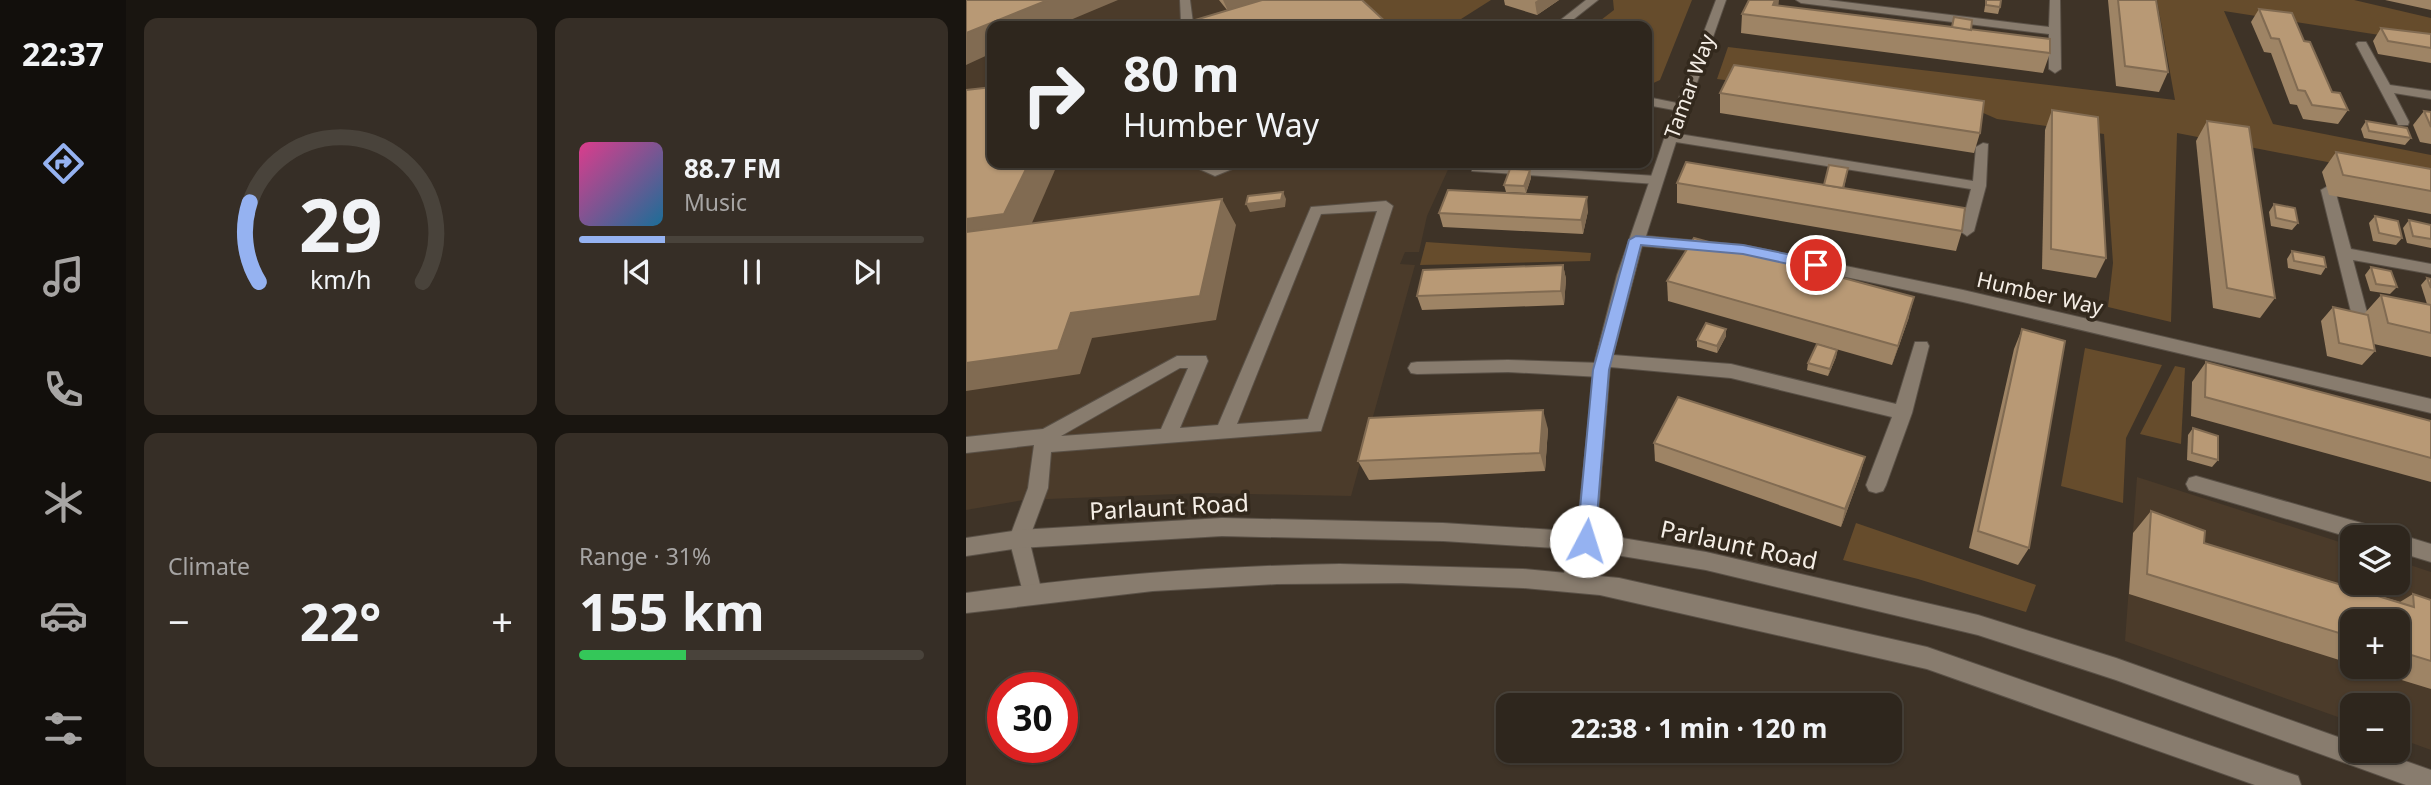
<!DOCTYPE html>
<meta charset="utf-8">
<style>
:root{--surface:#2e261d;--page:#362e26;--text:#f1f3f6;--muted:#a7a5a4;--line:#49433b;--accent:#95b2f1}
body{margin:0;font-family:"Noto Sans",sans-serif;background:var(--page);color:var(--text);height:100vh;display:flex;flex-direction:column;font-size:26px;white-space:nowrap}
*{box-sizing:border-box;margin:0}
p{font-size:23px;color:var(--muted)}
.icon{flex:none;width:38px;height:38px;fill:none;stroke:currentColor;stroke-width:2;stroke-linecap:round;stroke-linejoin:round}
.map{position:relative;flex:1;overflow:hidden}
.drawer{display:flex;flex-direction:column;gap:18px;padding:18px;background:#191510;width:840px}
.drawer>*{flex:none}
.banner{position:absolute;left:21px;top:21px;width:665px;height:147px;border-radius:14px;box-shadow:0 2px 5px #0004,0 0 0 2px var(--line);background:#2e261d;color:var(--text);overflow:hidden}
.fabs{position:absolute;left:1374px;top:525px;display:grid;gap:14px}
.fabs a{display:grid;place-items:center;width:70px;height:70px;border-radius:14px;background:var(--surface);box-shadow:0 2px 5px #0004,0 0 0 2px var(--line);font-size:35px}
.speed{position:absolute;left:21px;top:672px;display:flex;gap:14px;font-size:35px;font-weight:700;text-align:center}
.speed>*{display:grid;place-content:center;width:91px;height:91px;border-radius:50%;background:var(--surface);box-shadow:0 2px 5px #0004,0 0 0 2px var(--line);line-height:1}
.speed .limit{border:10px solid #d22;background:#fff;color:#111}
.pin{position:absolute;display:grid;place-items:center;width:60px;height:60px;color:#fff;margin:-30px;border:4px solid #fff;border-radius:50%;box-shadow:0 2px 7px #0007}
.me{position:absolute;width:77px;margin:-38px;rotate:5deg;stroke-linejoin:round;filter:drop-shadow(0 0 5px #0008)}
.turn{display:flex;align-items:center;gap:24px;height:147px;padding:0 21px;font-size:32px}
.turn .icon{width:91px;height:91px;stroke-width:2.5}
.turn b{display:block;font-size:49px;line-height:60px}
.big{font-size:52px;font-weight:700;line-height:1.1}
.drawer .tile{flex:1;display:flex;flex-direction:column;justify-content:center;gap:10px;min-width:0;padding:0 24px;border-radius:14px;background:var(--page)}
.drawer .dial{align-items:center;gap:0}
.dial svg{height:182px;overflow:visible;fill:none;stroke:var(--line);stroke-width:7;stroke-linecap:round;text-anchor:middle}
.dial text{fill:var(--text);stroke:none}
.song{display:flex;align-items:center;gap:21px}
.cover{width:84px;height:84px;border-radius:10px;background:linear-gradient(135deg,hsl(330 70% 55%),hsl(200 70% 35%))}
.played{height:7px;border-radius:4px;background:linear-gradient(90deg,var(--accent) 25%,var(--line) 25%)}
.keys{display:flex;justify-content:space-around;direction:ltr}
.heat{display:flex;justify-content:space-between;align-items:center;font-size:38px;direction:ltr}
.charge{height:10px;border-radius:5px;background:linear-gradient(90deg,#34c759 31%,var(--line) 0)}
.drawer .tiles{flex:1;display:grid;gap:18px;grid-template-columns:repeat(2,1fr)}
.trip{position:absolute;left:530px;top:693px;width:406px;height:70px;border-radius:14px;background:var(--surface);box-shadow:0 2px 5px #0004,0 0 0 2px var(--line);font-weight:700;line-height:70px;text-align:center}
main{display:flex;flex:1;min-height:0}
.menu{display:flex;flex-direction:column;width:126px;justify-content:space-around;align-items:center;background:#120f0c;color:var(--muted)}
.menu .icon{width:49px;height:49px}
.menu .on{color:var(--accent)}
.menu b{font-size:32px;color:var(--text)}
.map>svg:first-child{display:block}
.built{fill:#4b3b2a;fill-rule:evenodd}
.green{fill:#664c2c}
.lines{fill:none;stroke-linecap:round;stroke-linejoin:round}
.service-casing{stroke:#5a5147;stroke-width:2}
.minor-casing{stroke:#5a5147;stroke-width:2}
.tertiary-casing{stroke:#5a5147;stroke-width:2}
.service{fill:#887c6e;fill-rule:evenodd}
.minor{fill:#887c6e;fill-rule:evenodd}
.tertiary{fill:#887c6e;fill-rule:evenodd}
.wall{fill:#9e8465}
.shaded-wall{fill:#816b52}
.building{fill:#b89975;stroke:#816b52;stroke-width:2}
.route{fill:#95b2f1;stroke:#61749d;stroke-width:2}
.labels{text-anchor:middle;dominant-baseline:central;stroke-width:7;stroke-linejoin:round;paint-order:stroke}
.street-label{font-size:21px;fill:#f5eee6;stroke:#33291d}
.near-street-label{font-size:24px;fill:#f5eee6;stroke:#33291d}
</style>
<main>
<nav class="menu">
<b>22:37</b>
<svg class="icon on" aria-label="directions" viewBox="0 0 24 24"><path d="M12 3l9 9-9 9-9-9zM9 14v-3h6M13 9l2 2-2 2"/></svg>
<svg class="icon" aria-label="music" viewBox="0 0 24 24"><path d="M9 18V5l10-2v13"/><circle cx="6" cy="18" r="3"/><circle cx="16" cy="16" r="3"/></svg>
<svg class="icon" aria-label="phone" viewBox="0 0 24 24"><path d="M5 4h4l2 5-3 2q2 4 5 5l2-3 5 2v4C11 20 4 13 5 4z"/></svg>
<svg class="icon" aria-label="climate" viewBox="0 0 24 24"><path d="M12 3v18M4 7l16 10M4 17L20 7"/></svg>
<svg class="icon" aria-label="car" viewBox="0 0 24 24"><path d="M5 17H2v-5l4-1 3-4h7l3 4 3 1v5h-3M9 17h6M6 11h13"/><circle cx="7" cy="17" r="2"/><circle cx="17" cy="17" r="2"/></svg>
<svg class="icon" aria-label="filters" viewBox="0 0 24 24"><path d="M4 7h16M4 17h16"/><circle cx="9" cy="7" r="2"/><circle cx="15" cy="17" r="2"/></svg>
</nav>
<section class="drawer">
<div class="tiles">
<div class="tile dial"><svg viewBox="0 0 100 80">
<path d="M14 69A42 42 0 1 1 86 69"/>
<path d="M14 69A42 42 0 0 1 10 34" stroke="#95b2f1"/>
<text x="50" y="56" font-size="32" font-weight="700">29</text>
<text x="50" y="72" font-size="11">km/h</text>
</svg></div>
<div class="tile">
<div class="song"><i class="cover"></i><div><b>88.7 FM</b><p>Music</p></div></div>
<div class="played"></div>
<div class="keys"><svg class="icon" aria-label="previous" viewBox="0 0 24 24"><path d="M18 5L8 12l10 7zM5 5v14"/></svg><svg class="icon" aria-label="pause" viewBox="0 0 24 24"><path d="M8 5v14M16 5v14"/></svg><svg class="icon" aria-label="next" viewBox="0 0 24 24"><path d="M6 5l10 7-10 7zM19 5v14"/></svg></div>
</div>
<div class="tile"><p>Climate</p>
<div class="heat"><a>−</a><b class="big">22°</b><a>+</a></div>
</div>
<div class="tile"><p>Range · 31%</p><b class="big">155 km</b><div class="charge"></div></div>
</div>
</section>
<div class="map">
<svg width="1465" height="785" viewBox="0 0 1465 785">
<rect width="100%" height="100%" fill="#3e3327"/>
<g class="built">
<path d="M 0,0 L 373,0 L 400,26 L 26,26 L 26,163 L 485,163 L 461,216 L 453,252 L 439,252 L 434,264 L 449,265 L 385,496 L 236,493 L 57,500 L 0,510 Z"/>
<path d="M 1171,477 L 1386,546 L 1386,583 L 1432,583 L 1432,561 L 1465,572 L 1465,750 L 1432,738 L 1432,705 L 1386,705 L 1386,722 L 1159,641 ZM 1386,621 L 1432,621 L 1432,667 L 1386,667 Z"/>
</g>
<g class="green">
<path d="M 380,0 L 525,0 L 484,26 L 407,26 Z"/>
<path d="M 647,0 L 726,0 L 694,80 L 681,86 L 681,26 L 632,26 L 638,23 L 635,20 L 648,10 Z"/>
<path d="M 1191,0 L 1388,0 L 1465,18 L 1465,43 L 1258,11 L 1307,124 L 1465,155 L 1465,182 L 1211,133 L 1205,322 L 1142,307 L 1147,263 L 1138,134 L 1031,119 L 1015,112 L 751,79 L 762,47 L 1209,100 Z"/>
<path d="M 460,242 L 625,253 L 624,261 L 454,265 Z"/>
<path d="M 1119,348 L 1196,365 L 1160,438 L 1157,503 L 1095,486 Z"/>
<path d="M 1209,366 L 1219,368 L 1215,444 L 1174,434 Z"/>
<path d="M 890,523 L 1070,585 L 1060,612 L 952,579 L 877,560 Z"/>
</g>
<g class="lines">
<defs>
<g id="service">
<path d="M 214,0 L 224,0 L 227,23 L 224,26 L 211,26 L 215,22 Z"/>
<path d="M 220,163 L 238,163 L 249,167 L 262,163 L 281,163 L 249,176 Z"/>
<path d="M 511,164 L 690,176 L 697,180 L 690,184 L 506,171 L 506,165 Z"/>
<path d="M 420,201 L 427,206 L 355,431 L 85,452 L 82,488 L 63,539 L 76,593 L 73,600 L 66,603 L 59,600 L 43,539 L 62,488 L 68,445 L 0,453 L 0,437 L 77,429 L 211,356 L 240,356 L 242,361 L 214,428 L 252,425 L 345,207 ZM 411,211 L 342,419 L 271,424 L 355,214 ZM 214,368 L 222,368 L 195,429 L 95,436 Z"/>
<path d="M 542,360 L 635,363 L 641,365 L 644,370 L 641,375 L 635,377 L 542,372 L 451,374 L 445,373 L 442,368 L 445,363 L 451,362 Z"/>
<path d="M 1230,476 L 1413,528 L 1420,531 L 1423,537 L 1386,538 L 1230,492 L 1223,490 L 1220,484 L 1223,478 Z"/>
<path d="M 1432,534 L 1465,544 L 1465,562 L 1432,552 L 1432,537 L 1425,537 Z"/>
</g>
<g id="minor">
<path d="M 620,0 L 632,0 L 599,26 L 587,26 Z"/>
<path d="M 750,0 L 760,0 L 713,134 L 1007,181 L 1010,147 L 1017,143 L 1022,144 L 1020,186 L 1008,231 L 1001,236 L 994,231 L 1005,189 L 710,142 L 680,236 L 777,245 L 997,290 L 1465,399 L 1465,413 L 997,302 L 777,255 L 676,246 L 647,355 L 765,364 L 930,404 L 949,342 L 961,342 L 963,346 L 946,413 L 920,485 L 917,491 L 910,493 L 903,491 L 900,485 L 926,417 L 765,378 L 644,367 L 630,541 L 612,588 L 605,591 L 598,588 L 595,581 L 610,541 L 629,360 L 651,275 L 708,110 L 681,105 L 681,97 L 711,103 Z"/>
<path d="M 830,0 L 862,0 L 1083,27 L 1084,0 L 1094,0 L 1095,69 L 1089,73 L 1083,69 L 1083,34 L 835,3 Z"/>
<path d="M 1392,42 L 1400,42 L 1424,85 L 1465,91 L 1465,99 L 1428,93 L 1443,122 L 1442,125 L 1432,125 L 1431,122 L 1390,44 Z"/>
<path d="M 1362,186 L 1369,190 L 1385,249 L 1465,264 L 1465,274 L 1387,260 L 1403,320 L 1395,326 L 1387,320 L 1355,190 Z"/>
</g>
<g id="tertiary">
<path d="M 256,518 L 477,523 L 620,532 L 740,552 L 1012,615 L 1150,658 L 1386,742 L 1386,751 L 1411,751 L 1465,770 L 1465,785 L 1440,785 L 1150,680 L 1012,635 L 740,570 L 620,550 L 477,541 L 256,536 L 53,548 L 0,556 L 0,538 L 53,530 Z"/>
<path d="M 374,564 L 557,569 L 653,578 L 961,647 L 1323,773 L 1332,776 L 1335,785 L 1289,785 L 961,669 L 634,595 L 557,588 L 436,583 L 311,584 L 187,591 L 0,613 L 0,593 C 124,576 248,566 374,564 Z"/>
</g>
</defs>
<use href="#service" class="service-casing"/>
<use href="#minor" class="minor-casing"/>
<use href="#tertiary" class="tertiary-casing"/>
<use href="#service" class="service"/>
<use href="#minor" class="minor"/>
<use href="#tertiary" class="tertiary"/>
</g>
<g class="wall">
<path d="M 253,0 L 396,0 L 424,26 L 232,26 L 229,20 L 261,10 Z"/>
<path d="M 538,0 L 593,0 L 571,15 L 539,5 Z"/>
<path d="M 1020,0 L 1034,7 L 1032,14 L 1018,12 Z"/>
<path d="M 1142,0 L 1190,0 L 1202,72 L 1193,92 L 1150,86 Z"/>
<path d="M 1419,0 L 1465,0 L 1465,10 Z"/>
<path d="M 812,6 L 986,27 L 988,17 L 1005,30 L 1084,53 L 1077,73 L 775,33 L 776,14 Z"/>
<path d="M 1293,9 L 1338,41 L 1366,92 L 1382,110 L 1372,124 L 1337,119 L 1331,105 L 1324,104 L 1305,53 L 1298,52 L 1285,22 Z"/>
<path d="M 1415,28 L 1465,34 L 1465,63 L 1412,54 L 1407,41 Z"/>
<path d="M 754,93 L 1014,133 L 1008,153 L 754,113 Z"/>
<path d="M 1086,110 L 1140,258 L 1130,278 L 1076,269 L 1079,130 Z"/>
<path d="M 1458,111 L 1465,112 L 1465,144 L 1454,142 L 1447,125 Z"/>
<path d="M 1241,121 L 1309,298 L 1294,318 L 1247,308 L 1230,141 Z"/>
<path d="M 1400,121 L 1445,138 L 1439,145 L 1398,138 L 1395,129 Z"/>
<path d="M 1370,152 L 1465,169 L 1465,214 L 1363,195 L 1356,172 Z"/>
<path d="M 882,168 L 878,188 L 996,231 L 990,251 L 711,203 L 711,183 L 858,185 Z"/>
<path d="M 564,170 L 565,178 L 560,193 L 540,192 L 538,185 Z"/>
<path d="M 1308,204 L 1332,223 L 1326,230 L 1305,226 L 1303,212 Z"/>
<path d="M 622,211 L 617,234 L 477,227 L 473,213 Z"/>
<path d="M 1409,216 L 1436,238 L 1430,245 L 1407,241 L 1403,223 Z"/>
<path d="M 1443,220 L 1465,225 L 1465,248 L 1441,243 L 1437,228 Z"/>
<path d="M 1326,251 L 1360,267 L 1355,275 L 1322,268 L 1321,259 Z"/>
<path d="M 597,265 L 600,279 L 598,305 L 456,310 L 451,296 Z"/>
<path d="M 1405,267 L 1431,287 L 1424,294 L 1404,291 L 1399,275 Z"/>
<path d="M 1461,278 L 1465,279 L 1465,305 L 1461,304 L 1455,285 Z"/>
<path d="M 701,281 L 943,317 L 926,365 L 702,301 Z"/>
<path d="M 1415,295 L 1465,305 L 1465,357 L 1408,344 L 1409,351 L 1396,365 L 1361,356 L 1355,321 L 1367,307 L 1398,314 Z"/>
<path d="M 1056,329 L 1063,548 L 1052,565 L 1003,548 L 1048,349 Z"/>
<path d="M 760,336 L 751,353 L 731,347 L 731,340 Z"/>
<path d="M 871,350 L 870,357 L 862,376 L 841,370 L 842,363 Z"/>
<path d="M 1240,362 L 1465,421 L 1465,482 L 1225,416 L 1226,382 Z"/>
<path d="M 1227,428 L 1252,460 L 1246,467 L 1221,460 L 1222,435 Z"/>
<path d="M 582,429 L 579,471 L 403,480 L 392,461 Z"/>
<path d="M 688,443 L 894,475 L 875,527 L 689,461 Z"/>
<path d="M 1185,511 L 1238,543 L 1434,602 L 1447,594 L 1465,600 L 1465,689 L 1393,667 L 1432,667 L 1432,621 L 1386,621 L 1386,664 L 1163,594 L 1167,533 Z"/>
</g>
<g class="shaded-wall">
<path d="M 82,0 L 152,0 L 90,26 L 26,26 L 26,53 L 0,65 L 0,33 Z"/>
<path d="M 257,0 L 298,0 L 262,11 Z"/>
<path d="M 572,0 L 593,0 L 571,15 L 569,2 Z"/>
<path d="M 809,0 L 813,0 L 812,9 L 807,5 Z"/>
<path d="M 63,163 L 92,163 L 59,239 L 0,246 L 0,219 Z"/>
<path d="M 564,170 L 565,178 L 560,193 L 558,186 Z"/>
<path d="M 317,192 L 320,199 L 319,207 L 284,212 L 280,204 Z"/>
<path d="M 621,197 L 622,211 L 617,234 L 615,220 Z"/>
<path d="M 256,199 L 270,225 L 250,320 L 126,338 L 114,374 L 0,391 L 0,363 L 105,313 Z"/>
<path d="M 597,265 L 600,279 L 598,305 L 595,291 Z"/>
<path d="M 948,297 L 943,317 L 926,365 L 932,346 Z"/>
<path d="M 760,329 L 760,336 L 751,353 L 751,346 Z"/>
<path d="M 871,350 L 870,357 L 862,376 L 864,369 Z"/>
<path d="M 577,410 L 582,429 L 579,471 L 574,453 Z"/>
<path d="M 899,457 L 894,475 L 875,527 L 879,509 Z"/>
</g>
<g class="building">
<path d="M 0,0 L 82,0 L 0,33 Z"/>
<path d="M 296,0 L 396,0 L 424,26 L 234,26 L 229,20 Z"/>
<path d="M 783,0 L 809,0 L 807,5 L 1084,39 L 1084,53 L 776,14 Z"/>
<path d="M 1020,0 L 1035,0 L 1034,7 L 1020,5 Z"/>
<path d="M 1152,0 L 1190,0 L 1202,72 L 1159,66 Z"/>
<path d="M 1293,9 L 1326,13 L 1338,41 L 1344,42 L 1366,92 L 1374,93 L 1382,110 L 1346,105 L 1339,91 L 1332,90 L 1313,39 L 1305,38 Z"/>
<path d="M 988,17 L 1006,20 L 1005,30 L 986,27 Z"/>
<path d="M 1415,28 L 1465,34 L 1465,48 L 1422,41 Z"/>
<path d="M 768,65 L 1018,101 L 1014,133 L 754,93 Z"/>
<path d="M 26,87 L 26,163 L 63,163 L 38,214 L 0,219 L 0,90 Z"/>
<path d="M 1086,110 L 1132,117 L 1140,258 L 1085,249 Z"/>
<path d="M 1458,111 L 1465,112 L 1465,127 Z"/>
<path d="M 1241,121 L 1283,127 L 1309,298 L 1261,288 Z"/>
<path d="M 1400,121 L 1441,128 L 1445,138 L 1403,131 Z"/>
<path d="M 1370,152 L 1465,169 L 1465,191 L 1377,175 Z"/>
<path d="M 720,162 L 999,208 L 996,231 L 711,183 Z"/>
<path d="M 863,165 L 882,168 L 877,188 L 858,185 Z"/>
<path d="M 544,169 L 564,170 L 558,186 L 538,185 Z"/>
<path d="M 482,190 L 621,197 L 615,220 L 473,213 Z"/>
<path d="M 317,192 L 315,200 L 280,204 L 282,196 Z"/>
<path d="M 256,199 L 234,296 L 105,313 L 92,350 L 0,363 L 0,232 Z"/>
<path d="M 1308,204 L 1329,208 L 1332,223 L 1310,218 Z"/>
<path d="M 1409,216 L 1432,221 L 1436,238 L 1413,233 Z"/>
<path d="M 1443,220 L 1465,225 L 1465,239 L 1447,236 Z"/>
<path d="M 728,238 L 948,297 L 932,346 L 701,281 Z"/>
<path d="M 1326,251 L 1358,257 L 1360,267 L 1328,261 Z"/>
<path d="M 597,265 L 595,291 L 451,296 L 457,270 Z"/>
<path d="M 1405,267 L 1425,271 L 1431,287 L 1410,284 Z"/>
<path d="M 1461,278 L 1465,279 L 1465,288 Z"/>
<path d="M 1415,295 L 1465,305 L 1465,333 L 1422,323 Z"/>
<path d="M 1367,307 L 1402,315 L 1409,351 L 1373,343 Z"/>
<path d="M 740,323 L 760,329 L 751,346 L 731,340 Z"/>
<path d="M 1056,329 L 1099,341 L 1063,548 L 1012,531 Z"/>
<path d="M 851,344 L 871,350 L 864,369 L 842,363 Z"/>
<path d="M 1240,362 L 1465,421 L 1465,458 L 1239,397 Z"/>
<path d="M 712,397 L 899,457 L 879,509 L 688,443 Z"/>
<path d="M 577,410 L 574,453 L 392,461 L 403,418 Z"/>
<path d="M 1227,428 L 1252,436 L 1252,460 L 1226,453 Z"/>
<path d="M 1185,511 L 1239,531 L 1238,543 L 1448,607 L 1447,594 L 1465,600 L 1465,661 L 1432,651 L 1432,621 L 1386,621 L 1386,637 L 1181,574 Z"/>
</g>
<path class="route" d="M 670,236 L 777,245 L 850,260 L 857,265 L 850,270 L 777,254 L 675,245 L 643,370 L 629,541 L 626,546 L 620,549 L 613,546 L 611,541 L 627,370 L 663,240 Z"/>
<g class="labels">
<g class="street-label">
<text transform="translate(723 86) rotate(-70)">Tamar Way</text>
<text transform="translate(1074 293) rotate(13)">Humber Way</text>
</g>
<g class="near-street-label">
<text transform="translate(203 506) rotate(-3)">Parlaunt Road</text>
<text transform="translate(773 544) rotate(12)">Parlaunt Road</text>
</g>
</g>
</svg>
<div class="fabs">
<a><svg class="icon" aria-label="layers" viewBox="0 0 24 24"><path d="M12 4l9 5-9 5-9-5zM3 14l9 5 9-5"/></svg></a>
<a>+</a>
<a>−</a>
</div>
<div class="speed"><div class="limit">30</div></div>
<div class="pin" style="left:850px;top:265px;background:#d93025"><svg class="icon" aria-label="arrive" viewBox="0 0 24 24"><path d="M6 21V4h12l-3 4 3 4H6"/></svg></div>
<svg class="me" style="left:620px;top:541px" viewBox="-20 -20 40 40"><circle r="19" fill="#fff"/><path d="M0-13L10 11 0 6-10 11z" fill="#95b2f1"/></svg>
<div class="trip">22:38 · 1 min · 120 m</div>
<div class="banner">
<div class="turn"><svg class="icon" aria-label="right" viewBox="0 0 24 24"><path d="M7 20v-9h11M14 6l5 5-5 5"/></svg><div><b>80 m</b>Humber Way</div></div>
</div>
</div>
</main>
